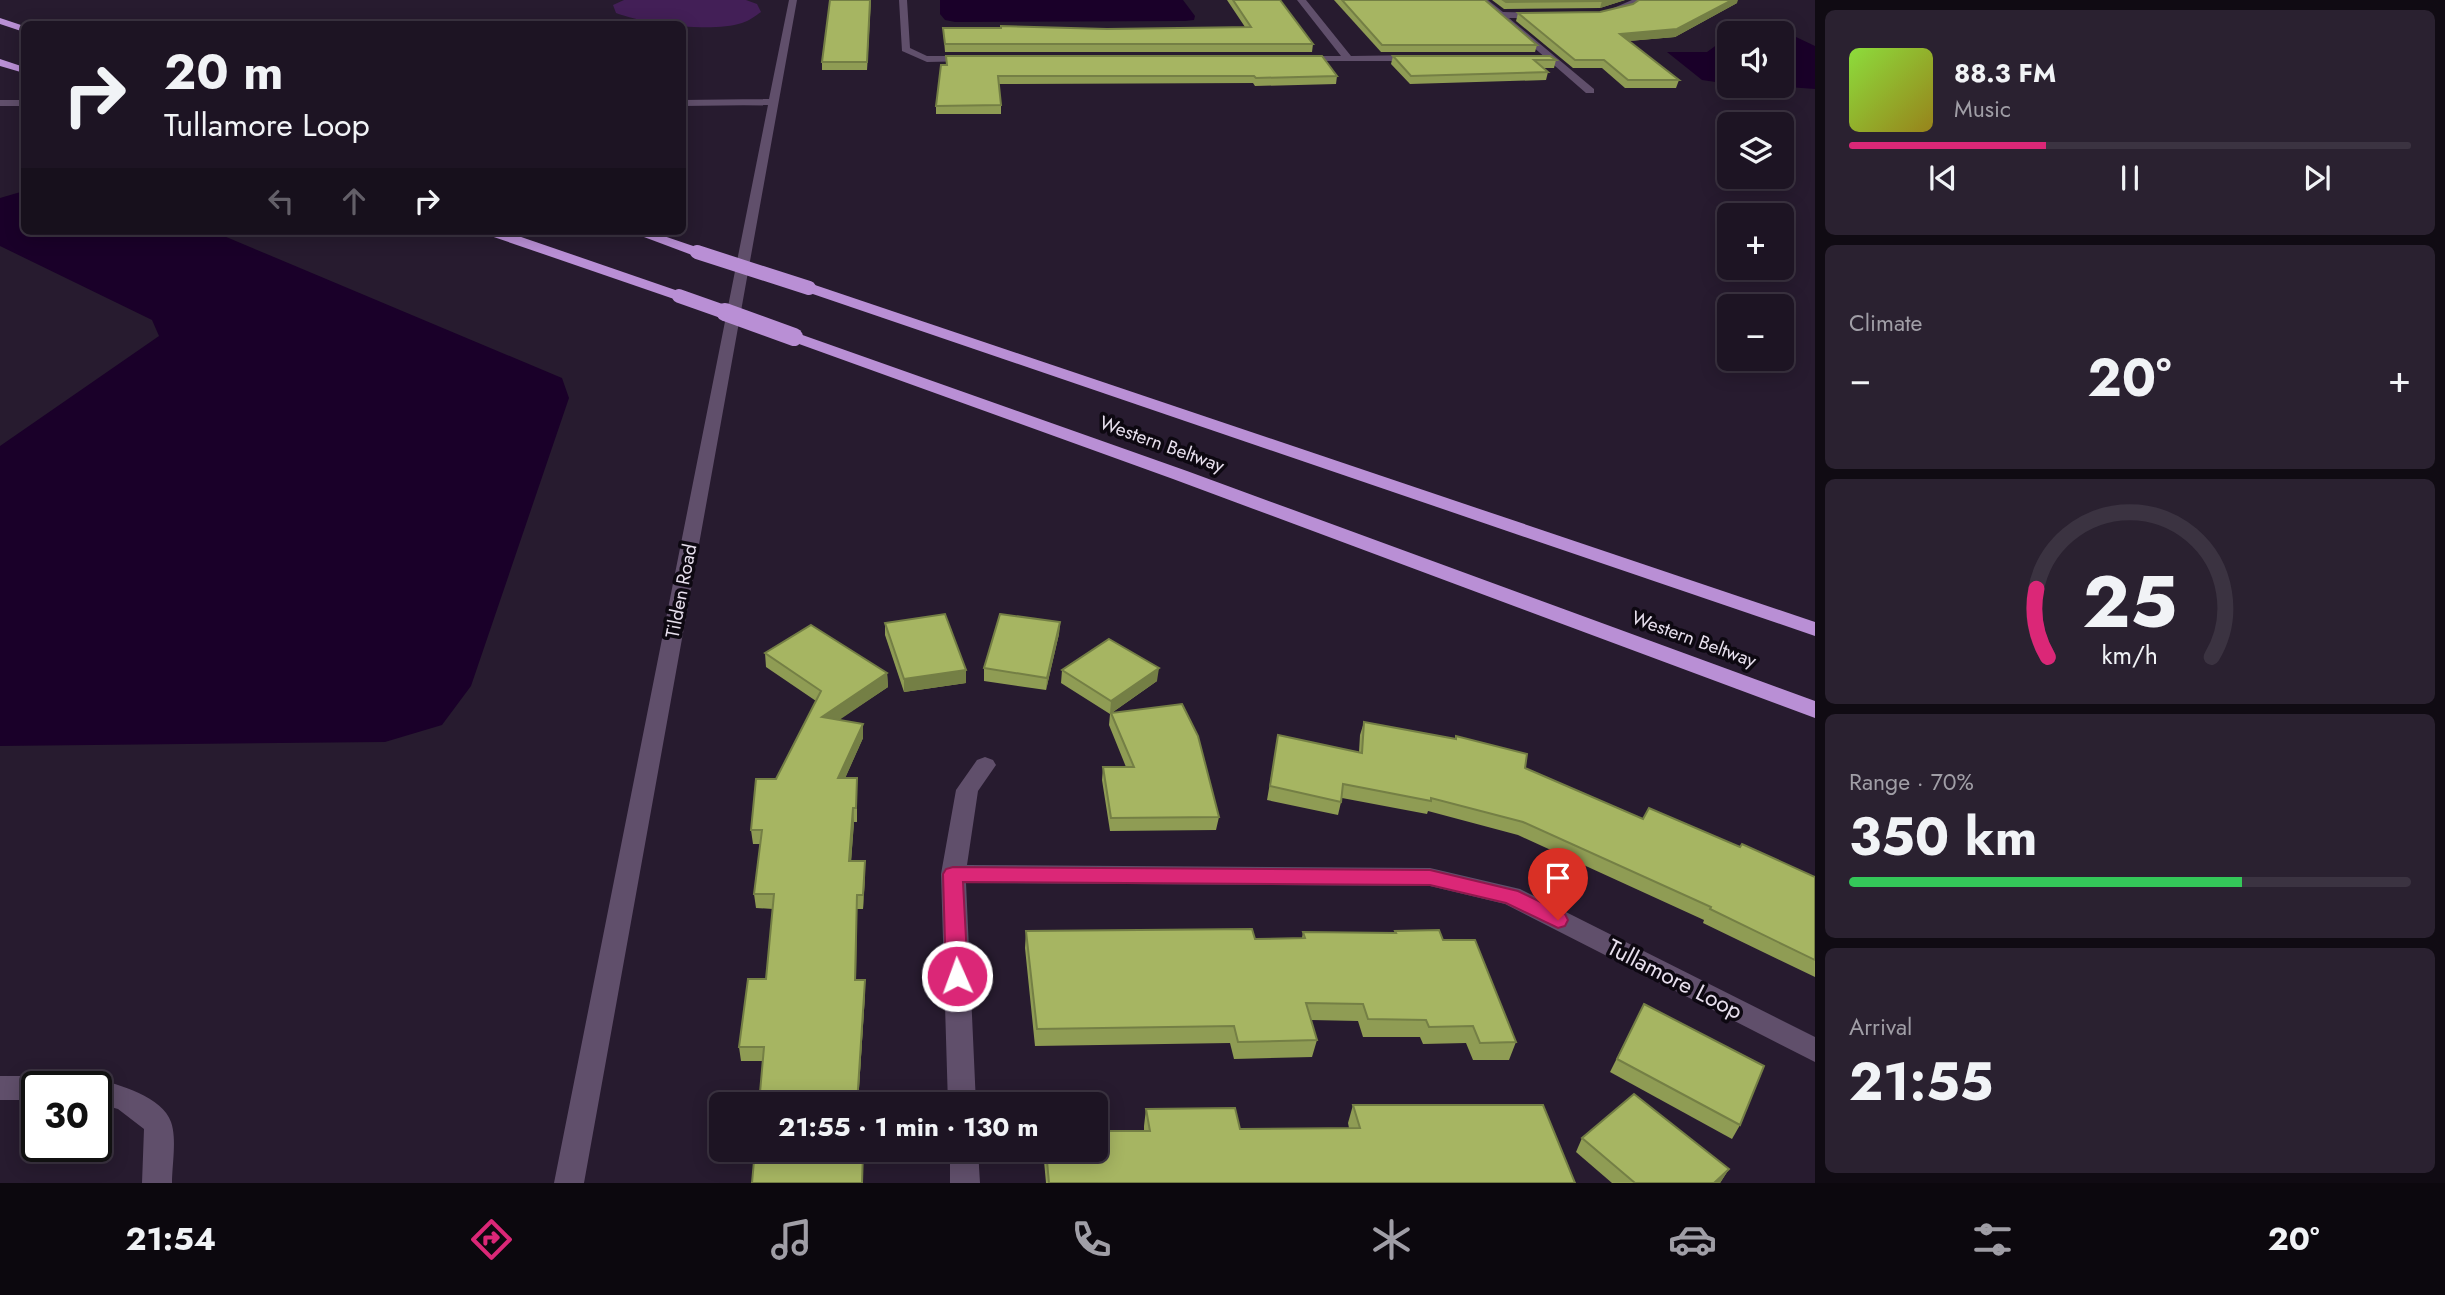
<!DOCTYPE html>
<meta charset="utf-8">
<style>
:root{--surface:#1d1423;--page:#2a2130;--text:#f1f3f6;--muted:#a09ea6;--line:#3b3341;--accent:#db2777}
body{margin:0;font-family:Jost,sans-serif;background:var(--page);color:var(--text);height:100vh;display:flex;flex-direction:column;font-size:26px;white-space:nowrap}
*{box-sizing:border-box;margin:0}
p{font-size:23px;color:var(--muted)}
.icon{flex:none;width:38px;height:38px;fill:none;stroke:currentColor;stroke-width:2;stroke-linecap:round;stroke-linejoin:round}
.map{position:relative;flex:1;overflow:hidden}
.panel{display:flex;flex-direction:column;gap:10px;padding:10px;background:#100b13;width:630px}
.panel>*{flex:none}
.banner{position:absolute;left:21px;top:21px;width:665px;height:214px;border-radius:10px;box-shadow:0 4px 18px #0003,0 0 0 2px var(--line);background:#1d1423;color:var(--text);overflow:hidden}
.controls{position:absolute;left:1717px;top:21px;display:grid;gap:14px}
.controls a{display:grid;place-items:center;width:77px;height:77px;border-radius:10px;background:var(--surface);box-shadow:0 4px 18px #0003,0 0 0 2px var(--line);font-size:35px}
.speed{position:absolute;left:21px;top:1071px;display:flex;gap:14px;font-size:35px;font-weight:700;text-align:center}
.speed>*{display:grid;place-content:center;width:91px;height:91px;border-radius:50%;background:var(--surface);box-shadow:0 4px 18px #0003,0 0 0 2px var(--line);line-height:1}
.speed .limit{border:4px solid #111;border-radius:10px;background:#fff;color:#111}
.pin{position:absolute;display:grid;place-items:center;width:60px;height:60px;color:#fff;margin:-72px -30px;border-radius:50% 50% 50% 0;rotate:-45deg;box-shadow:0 0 7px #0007}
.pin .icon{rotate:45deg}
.me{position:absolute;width:77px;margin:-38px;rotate:358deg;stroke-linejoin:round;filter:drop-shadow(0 0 5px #0008)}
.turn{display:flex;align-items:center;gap:24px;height:147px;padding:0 28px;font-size:32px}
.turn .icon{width:91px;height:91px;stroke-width:2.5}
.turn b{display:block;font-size:49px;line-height:60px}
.lanes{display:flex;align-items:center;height:66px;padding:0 28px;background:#0003;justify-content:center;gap:35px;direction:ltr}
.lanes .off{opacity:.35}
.big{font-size:52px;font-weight:700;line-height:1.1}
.panel .widget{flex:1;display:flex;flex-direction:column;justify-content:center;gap:10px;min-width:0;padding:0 24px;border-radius:10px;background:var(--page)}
.panel .dial{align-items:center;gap:0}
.dial svg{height:182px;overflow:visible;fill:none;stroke:var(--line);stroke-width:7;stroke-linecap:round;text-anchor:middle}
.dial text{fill:var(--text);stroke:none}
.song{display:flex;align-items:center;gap:21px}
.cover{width:84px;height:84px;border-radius:10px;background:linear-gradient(135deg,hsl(90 70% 55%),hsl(50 70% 35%))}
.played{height:7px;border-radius:4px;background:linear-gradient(90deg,var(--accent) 35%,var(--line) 35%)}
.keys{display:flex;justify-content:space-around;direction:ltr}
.heat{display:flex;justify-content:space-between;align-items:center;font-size:38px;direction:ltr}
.charge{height:10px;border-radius:5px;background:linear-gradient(90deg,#34c759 70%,var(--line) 0)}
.trip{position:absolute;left:709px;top:1092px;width:399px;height:70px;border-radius:10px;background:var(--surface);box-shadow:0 4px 18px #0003,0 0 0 2px var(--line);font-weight:700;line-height:70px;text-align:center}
.tab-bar{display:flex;height:112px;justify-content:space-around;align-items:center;background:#0c080e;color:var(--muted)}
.tab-bar .icon{width:49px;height:49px}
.tab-bar .active{color:var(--accent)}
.tab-bar b{font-size:32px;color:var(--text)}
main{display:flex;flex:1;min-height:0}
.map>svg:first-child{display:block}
.green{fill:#431f57}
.water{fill:#1a0029}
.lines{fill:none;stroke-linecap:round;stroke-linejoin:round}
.minor{fill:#604f6b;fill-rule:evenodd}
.tertiary{fill:#604f6b;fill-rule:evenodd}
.motorway{fill:#b98fd5;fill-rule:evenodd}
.motorway-bridge-far1{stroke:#b98fd5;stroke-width:14}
.motorway-bridge{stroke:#b98fd5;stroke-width:18}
.wall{fill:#8f9c54}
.shaded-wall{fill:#747f45}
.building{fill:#a6b562;stroke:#747f45;stroke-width:2}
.route{fill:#db2777;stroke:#8e194d;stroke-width:2}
.labels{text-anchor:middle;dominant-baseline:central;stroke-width:7;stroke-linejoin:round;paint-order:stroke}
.street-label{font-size:19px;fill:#e7dfed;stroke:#0d0811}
.near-street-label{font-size:23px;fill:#e7dfed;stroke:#0d0811}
</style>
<main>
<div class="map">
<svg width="1815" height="1183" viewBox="0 0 1815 1183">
<rect width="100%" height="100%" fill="#271b2f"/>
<path class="green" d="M 624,0 L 746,0 L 757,4 L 761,12 C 755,16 749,21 742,23 C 711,33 646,24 616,13 L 613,5 Z"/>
<g class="water">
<path d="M 940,0 L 1183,0 L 1195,16 L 1194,20 L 1185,21 L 955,22 L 945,20 L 940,14 Z"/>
<path d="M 1762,24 L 1775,27 L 1815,46 L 1815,89 L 1773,86 L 1782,86 L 1782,33 L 1736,33 Z"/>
<path d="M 1729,36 L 1729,84 L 1702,80 L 1667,52 L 1707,52 Z"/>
<path d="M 24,191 L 24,231 L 212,231 L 562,378 L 569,398 L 471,686 L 442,725 L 385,742 L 0,746 L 0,446 L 159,336 L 152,320 L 0,246 L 0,198 Z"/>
</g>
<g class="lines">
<g class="minor">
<path d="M 899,0 L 907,0 L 910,48 L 927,56 L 971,56 L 976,59 L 974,61 L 927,62 L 902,51 Z"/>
<path d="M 1297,0 L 1306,0 L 1351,56 L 1419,55 L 1424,58 L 1419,61 L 1295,61 L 1293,59 L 1298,56 L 1341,56 Z"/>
<path d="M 1479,0 L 1488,0 L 1503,12 L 1545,13 L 1545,17 L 1542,18 L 1509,18 L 1594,89 L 1594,93 L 1586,93 Z"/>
<path d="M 1632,0 L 1644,0 L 1610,15 L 1602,13 Z"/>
<path d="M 985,757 L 993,760 L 996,765 L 978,791 L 967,865 L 1430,868 L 1520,889 L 1815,1037 L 1815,1062 L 1505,904 L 1430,886 L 966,883 L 976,1104 L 948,1104 L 941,874 L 956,790 L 977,760 Z"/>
<path d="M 0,1076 L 37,1076 L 47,1079 L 50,1087 L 37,1087 L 37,1100 L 0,1100 Z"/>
<path d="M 96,1079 C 118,1084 163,1097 171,1122 C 177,1139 172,1165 172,1183 L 142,1183 L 144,1129 L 118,1109 L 96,1103 L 96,1087 L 84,1087 L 86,1082 Z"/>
<path d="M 950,1150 L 978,1150 L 980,1183 L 950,1183 Z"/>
</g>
<g class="tertiary">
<path d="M 789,0 L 797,0 L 584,1183 L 554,1183 L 768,105 L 682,106 L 682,100 L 769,99 Z"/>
<rect x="0" y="100" width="24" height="6"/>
</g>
<g class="motorway">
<path d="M 0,18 L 24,26 L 24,32 L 0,24 Z"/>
<path d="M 0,59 L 24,67 L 24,73 L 0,66 Z"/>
<path d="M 483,231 L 504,231 L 684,293 L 687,296 L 684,299 L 674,299 L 485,234 Z"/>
<path d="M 628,231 L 649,231 L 702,249 L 704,252 L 697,256 L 692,255 Z"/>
<path d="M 809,283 L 1815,622 L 1815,636 L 804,291 L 801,288 L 804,285 Z"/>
<path d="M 794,332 L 1187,471 L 1815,701 L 1815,718 L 1173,479 L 788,340 L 786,337 L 788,334 Z"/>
</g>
<g class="motorway-bridge-far1">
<path d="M 697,252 L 809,288"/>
<path d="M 679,296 L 730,314"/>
</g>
<path class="motorway-bridge" d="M 725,312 L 794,337"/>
</g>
<g class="wall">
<path d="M 830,0 L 871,0 L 867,70 L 822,70 L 822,62 Z"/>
<path d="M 1227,0 L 1280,0 L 1313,44 L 1312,52 L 945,52 L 943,28 L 1107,29 L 1245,27 Z"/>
<path d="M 1334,0 L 1485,0 L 1537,45 L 1535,52 L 1381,52 Z"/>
<path d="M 1492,0 L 1625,0 L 1600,8 L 1504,9 Z"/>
<path d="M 1737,3 L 1675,37 L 1628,41 L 1679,80 L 1676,88 L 1625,88 L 1602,68 L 1573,68 L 1516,21 L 1518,13 L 1600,12 L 1633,4 Z"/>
<path d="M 946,56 L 1337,76 L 1336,84 L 1255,86 L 1253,83 L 999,84 L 1001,105 L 1001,114 L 936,114 L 936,106 L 946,65 Z"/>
<path d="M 1393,56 L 1556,60 L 1554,68 L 1544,68 L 1548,72 L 1546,80 L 1410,84 L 1391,64 Z"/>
<path d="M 1060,622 L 1059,634 L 1046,690 L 984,681 L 984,668 Z"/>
<path d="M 885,623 L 966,670 L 966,683 L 904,692 L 885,635 Z"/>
<path d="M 765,653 L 887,673 L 888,687 L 838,720 L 863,724 L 863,738 L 845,778 L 857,792 L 857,822 L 854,822 L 851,861 L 865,876 L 863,909 L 857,909 L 856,980 L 865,994 L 858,1104 L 759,1104 L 763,1061 L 741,1061 L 739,1047 L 766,979 L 773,909 L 756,908 L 754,894 L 760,844 L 753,844 L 751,830 L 816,701 L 766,667 Z"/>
<path d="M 1062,670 L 1157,681 L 1113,712 L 1219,817 L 1216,830 L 1110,831 L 1102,780 L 1103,767 L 1126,767 L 1109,725 L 1110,714 L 1061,683 Z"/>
<path d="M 1364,722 L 1525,768 L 1643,819 L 1740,847 L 1815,877 L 1815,977 L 1703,923 L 1704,920 L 1518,835 L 1428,811 L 1427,814 L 1342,798 L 1338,815 L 1267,800 L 1276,748 L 1359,752 L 1360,735 Z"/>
<path d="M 1026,931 L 1255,939 L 1302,938 L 1303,932 L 1394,933 L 1395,931 L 1443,940 L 1516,1042 L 1509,1060 L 1473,1060 L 1466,1043 L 1423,1044 L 1420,1037 L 1363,1037 L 1358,1021 L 1311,1020 L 1317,1040 L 1312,1057 L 1234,1059 L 1230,1043 L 1035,1046 L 1025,948 Z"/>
<path d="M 1644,1004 L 1740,1125 L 1732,1139 L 1610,1072 Z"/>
<path d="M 1353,1105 L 1575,1183 L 1046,1183 L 1043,1150 L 1096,1150 L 1144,1131 L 1144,1126 L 1146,1109 L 1240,1129 L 1349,1128 L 1348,1123 Z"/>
<path d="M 1582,1138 L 1729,1169 L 1720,1183 L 1612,1183 L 1576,1152 Z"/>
</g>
<g class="shaded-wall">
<path d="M 1605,0 L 1625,0 L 1600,8 L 1602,1 Z"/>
<path d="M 1732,0 L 1738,0 L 1737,3 L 1675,37 L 1618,42 L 1620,34 Z"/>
<path d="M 1060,622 L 1059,634 L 1046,690 L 1047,678 Z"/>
<path d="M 1159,668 L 1157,681 L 1110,714 L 1111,701 Z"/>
<path d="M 966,670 L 966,683 L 904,692 L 904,679 Z"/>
<path d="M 887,673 L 888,687 L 823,731 L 822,717 Z"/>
<path d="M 863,724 L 863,738 L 839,792 L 838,778 Z"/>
<path d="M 853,808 L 854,822 L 850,876 L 849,861 Z"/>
<path d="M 865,861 L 865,876 L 863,909 L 863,895 Z"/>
<path d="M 865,980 L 865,994 L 858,1104 L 857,1104 Z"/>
<path d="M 1729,1169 L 1720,1183 L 1714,1183 Z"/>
</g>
<g class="building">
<path d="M 830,0 L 870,0 L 867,62 L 822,62 Z"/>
<path d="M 1233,0 L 1280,0 L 1313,44 L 945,44 L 943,28 L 1001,28 L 1001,26 L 1107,29 L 1251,27 Z"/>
<path d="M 1342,0 L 1485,0 L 1537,45 L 1382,45 Z"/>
<path d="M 1503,0 L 1605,0 L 1602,1 L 1506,2 Z"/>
<path d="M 1639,0 L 1732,0 L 1677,29 L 1620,34 L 1679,80 L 1628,80 L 1604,60 L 1575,60 L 1518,13 L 1600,12 L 1633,4 Z"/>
<path d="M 946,56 L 1322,56 L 1337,76 L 1256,78 L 1254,76 L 998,76 L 1001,105 L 936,106 L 941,65 L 947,65 Z"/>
<path d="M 1393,56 L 1550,56 L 1556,60 L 1534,60 L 1548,72 L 1411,76 Z"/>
<path d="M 945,614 L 966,670 L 904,679 L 885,623 Z"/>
<path d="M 1000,614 L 1060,622 L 1047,678 L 984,668 Z"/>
<path d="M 811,625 L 887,673 L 822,717 L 863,724 L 838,778 L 857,778 L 856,808 L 853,808 L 849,861 L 865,861 L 863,895 L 857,895 L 855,980 L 865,980 L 857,1104 L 759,1104 L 764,1047 L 739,1047 L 748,979 L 766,979 L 774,894 L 754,894 L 762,830 L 751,830 L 756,779 L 776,779 L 821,691 L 765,653 Z"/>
<path d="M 1109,639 L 1159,668 L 1111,701 L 1062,670 Z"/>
<path d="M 1182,704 L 1198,736 L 1219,817 L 1111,818 L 1103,767 L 1134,767 L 1111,713 Z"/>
<path d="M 1364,722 L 1456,739 L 1456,736 L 1527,754 L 1525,768 L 1643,819 L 1649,808 L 1740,847 L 1742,844 L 1815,877 L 1815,960 L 1710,909 L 1711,907 L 1523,822 L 1431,798 L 1431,801 L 1343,784 L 1341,802 L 1270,786 L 1278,735 L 1362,753 Z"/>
<path d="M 1252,929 L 1255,939 L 1305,938 L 1303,932 L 1396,933 L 1395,931 L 1439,930 L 1443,940 L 1475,940 L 1516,1042 L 1480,1043 L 1473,1026 L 1429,1027 L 1426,1020 L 1368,1019 L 1363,1004 L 1306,1003 L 1317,1040 L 1238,1042 L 1234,1026 L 1037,1029 L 1026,931 Z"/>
<path d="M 1644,1004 L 1764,1066 L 1740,1125 L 1617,1059 Z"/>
<path d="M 1634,1094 L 1729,1169 L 1714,1183 L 1635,1183 L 1582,1138 Z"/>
<path d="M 1353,1105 L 1543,1105 L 1575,1183 L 1049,1183 L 1046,1150 L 1096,1150 L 1096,1131 L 1150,1131 L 1146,1109 L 1235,1108 L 1240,1129 L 1360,1128 Z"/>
<path d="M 755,1150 L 854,1150 L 854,1152 L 863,1152 L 862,1183 L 752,1183 Z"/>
</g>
<path class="route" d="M 953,867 L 1430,870 L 1518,891 L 1565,914 L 1568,920 L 1565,926 L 1558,928 L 1506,903 L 1430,885 L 963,882 L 968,976 L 965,983 L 957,985 L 949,983 L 946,976 L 943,874 L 946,869 Z"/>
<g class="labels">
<g class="street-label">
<text transform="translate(1162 444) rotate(20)">Western Beltway</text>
<text transform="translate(681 591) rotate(-79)">Tilden Road</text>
<text transform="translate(1694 639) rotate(20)">Western Beltway</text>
</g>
<g class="near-street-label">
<text transform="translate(1675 979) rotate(27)">Tullamore Loop</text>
</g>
</g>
</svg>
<div class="controls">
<a><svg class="icon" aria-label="sound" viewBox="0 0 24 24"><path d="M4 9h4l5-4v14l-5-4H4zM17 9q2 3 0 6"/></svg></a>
<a><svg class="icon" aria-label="layers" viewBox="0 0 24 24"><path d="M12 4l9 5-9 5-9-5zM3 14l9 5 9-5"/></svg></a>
<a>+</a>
<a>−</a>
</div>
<div class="speed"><div class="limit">30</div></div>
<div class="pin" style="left:1558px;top:920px;background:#d93025"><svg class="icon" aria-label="arrive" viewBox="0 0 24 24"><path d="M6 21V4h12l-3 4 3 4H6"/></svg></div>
<svg class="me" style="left:957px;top:976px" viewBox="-20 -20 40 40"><circle r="17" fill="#db2777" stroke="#fff" stroke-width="3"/><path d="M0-11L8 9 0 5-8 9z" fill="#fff"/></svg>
<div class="trip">21:55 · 1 min · 130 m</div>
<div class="banner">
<div class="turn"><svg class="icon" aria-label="right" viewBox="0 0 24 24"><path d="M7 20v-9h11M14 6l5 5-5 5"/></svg><div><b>20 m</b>Tullamore Loop</div></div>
<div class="lanes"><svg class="icon off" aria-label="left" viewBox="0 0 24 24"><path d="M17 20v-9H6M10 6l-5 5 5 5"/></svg><svg class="icon off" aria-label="ahead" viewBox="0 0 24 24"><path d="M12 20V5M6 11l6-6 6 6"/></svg><svg class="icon" aria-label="right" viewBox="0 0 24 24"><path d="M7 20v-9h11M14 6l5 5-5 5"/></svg></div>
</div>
</div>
<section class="panel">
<div class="widget">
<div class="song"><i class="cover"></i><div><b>88.3 FM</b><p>Music</p></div></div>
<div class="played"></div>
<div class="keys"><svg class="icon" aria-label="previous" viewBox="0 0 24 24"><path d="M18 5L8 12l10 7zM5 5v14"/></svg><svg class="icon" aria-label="pause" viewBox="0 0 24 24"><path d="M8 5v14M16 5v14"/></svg><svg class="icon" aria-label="next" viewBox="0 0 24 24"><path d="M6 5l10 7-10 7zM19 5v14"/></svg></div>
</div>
<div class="widget"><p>Climate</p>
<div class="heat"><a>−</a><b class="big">20°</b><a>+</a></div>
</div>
<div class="widget dial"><svg viewBox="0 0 100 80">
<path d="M14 69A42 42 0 1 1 86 69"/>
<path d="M14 69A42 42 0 0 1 9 39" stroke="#db2777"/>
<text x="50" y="56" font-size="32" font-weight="700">25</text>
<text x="50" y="72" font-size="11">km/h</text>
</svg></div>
<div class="widget"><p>Range · 70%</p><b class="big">350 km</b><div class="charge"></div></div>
<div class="widget"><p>Arrival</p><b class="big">21:55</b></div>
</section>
</main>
<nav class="tab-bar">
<b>21:54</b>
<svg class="icon active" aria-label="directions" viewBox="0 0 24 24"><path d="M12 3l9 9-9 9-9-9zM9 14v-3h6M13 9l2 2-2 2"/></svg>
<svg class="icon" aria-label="music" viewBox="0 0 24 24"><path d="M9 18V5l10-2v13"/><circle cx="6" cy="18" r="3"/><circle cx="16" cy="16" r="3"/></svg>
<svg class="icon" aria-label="phone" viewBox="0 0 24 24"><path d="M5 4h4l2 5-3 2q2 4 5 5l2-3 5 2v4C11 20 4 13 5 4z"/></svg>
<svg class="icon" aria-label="climate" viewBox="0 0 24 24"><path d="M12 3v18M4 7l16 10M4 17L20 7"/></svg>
<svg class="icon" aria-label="car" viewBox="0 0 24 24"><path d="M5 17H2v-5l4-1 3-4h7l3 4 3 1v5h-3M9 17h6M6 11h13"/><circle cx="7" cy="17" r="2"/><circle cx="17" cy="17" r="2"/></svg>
<svg class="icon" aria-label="filters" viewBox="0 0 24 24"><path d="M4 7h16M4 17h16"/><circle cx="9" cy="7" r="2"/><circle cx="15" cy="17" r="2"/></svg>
<b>20°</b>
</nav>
